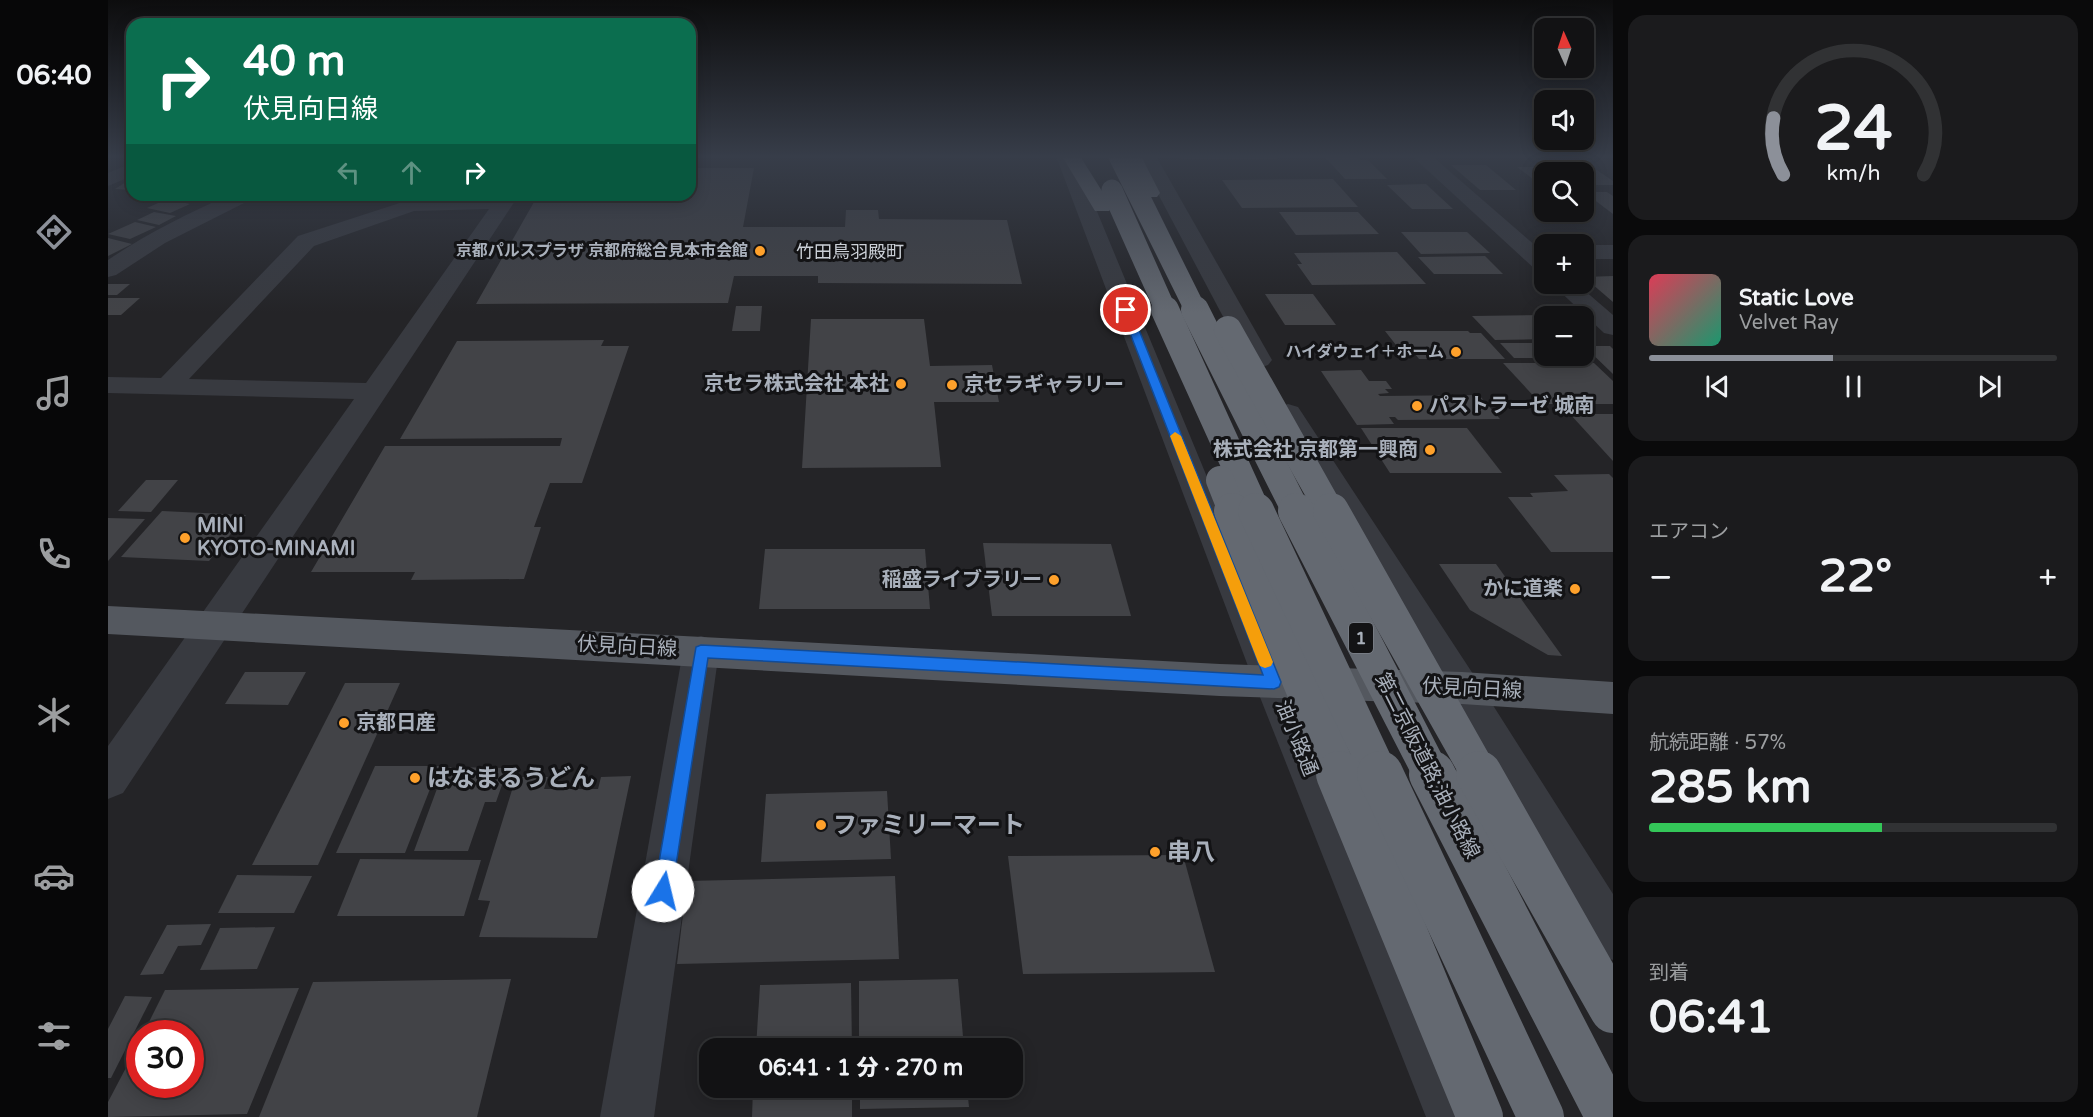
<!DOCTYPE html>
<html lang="ja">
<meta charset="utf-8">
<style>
:root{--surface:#121214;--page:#1b1b1d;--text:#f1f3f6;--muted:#9c9ea0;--line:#313234;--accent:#8c9099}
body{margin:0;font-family:"Varela Round","Noto Sans JP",sans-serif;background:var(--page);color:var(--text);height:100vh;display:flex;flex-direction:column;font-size:22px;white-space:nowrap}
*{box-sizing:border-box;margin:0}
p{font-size:20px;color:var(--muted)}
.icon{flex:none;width:33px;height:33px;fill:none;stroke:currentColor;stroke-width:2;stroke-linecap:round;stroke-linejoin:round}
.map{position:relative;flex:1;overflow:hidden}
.drawer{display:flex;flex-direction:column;gap:15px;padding:15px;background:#0a0a0b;width:480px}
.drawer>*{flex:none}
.hud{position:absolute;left:18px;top:18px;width:570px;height:183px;border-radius:18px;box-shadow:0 3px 15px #0003,0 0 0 2px var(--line);background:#0b6e4f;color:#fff;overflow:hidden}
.needle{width:39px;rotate:357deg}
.controls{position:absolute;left:1426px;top:18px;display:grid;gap:12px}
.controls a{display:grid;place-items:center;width:60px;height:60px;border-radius:12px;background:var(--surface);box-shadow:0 3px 15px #0003,0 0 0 2px var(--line);font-size:30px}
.speed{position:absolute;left:18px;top:1020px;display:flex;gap:12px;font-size:30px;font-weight:700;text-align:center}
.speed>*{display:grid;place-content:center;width:78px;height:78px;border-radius:50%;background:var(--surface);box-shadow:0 3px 15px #0003,0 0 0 2px var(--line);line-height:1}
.speed .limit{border:9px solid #d22;background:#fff;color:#111}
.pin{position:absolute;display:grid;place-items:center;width:51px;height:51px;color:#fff;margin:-26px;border:3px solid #fff;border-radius:50%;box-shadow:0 2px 6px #0007}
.me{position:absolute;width:66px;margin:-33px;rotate:9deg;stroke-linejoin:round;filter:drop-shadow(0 0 4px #0008)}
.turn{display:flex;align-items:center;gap:21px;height:126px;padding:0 18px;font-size:27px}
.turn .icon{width:78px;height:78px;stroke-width:2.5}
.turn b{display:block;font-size:42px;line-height:51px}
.lanes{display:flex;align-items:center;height:57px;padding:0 18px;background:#0003;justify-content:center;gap:30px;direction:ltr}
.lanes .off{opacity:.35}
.big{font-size:45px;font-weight:800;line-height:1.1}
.drawer .tile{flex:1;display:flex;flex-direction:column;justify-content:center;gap:9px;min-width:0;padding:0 21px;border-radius:18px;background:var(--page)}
.drawer .dial{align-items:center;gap:0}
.dial svg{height:156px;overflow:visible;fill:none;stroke:var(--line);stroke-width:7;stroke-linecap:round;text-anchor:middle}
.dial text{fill:var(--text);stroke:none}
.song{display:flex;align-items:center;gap:18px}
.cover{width:72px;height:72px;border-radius:9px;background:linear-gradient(135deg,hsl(350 70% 55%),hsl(160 70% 35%))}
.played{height:6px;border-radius:3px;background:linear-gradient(90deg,var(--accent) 45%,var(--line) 45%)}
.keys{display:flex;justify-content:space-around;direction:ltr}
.heat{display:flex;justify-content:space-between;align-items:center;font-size:33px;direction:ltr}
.charge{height:9px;border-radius:4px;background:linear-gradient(90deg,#34c759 57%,var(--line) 0)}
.trip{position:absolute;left:591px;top:1038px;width:324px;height:60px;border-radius:18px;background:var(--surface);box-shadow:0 3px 15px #0003,0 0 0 2px var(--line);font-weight:800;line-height:60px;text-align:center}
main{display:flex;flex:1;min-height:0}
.menu{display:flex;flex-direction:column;width:108px;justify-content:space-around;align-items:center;background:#070708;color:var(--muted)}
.menu .icon{width:42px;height:42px}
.menu .selected{color:var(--accent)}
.menu b{font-size:27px;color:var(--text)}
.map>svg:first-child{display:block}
.built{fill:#242427;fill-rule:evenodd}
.building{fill:#424347}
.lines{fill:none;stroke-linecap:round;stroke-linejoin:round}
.minor{fill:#383a40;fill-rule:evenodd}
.major{fill:#54585f;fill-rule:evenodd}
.highway{fill:#646971;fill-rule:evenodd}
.highway-bridge-far3{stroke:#646971;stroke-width:21}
.highway-bridge-far2{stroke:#646971;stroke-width:28}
.highway-bridge-far1{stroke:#646971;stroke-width:36}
.highway-bridge{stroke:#646971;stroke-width:46}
.route{fill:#1a73e8;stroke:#114b97;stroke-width:1.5}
.slow{fill:#f59e0b}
.poi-dot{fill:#ffa12b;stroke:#131315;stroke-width:2}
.labels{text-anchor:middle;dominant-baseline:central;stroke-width:6;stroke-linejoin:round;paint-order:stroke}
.far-poi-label{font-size:16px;font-weight:bold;fill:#a9b0bb;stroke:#131315;text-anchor:end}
.far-neighbourhood-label{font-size:18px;fill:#cacfd6;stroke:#131315}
.shield{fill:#131315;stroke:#7c8189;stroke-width:1.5}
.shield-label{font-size:18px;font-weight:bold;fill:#a9b0bb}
.poi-label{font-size:20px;font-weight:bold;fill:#a9b0bb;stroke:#131315;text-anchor:end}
.street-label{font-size:20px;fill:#a9b0bb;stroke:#131315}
.near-poi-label{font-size:24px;font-weight:bold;fill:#a9b0bb;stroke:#131315;text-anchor:start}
</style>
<main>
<nav class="menu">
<b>06:40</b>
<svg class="icon selected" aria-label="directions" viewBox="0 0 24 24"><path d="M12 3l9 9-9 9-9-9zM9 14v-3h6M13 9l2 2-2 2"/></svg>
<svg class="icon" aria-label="music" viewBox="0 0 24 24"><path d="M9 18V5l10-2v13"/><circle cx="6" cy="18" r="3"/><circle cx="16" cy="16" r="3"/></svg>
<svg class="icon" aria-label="phone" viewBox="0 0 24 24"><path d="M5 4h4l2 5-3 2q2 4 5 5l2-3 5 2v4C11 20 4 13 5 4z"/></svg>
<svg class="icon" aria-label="climate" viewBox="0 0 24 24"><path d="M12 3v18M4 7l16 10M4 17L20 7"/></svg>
<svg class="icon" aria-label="car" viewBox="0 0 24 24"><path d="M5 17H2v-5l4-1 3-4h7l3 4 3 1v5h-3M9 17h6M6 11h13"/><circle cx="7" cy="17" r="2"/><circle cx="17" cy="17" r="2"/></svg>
<svg class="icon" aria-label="filters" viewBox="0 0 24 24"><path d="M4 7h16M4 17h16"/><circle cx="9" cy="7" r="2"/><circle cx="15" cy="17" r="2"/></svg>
</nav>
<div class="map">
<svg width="1505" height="1117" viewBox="0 0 1505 1117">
<rect width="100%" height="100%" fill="#18181a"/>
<path class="built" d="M 0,156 L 24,156 L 24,195 L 582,195 L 582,156 L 1505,156 L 1505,1117 L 0,1117 ZM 1437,172 L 1476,172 L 1476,212 L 1437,212 ZM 1437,244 L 1476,244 L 1476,284 L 1437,284 ZM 1437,316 L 1476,316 L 1476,356 L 1437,356 ZM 32,1034 L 82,1034 L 82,1084 L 32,1084 ZM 602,1048 L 904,1048 L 904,1088 L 602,1088 Z"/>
<g class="building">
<path d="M 1071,156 L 1167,156 L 1169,159 L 1073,159 Z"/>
<path d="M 1216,156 L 1248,156 L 1252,160 L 1260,160 L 1279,179 L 1237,179 Z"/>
<path d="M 1457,160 L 1474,160 L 1505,181 L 1505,185 L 1478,185 L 1476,172 L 1460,172 L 1447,163 L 1461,163 Z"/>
<path d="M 1343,165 L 1378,165 L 1408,190 L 1372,190 Z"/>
<path d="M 1409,167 L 1443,167 L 1451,172 L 1437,172 L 1437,188 Z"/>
<path d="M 582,168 L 646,168 L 635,227 L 737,227 L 738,210 L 770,210 L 771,219 L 899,220 L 914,284 L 710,283 L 710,276 L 626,276 L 620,303 L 368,304 L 430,195 L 582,195 Z"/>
<path d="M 1225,179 L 1250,207 L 1134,208 L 1114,180 Z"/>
<path d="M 21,180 L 24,180 L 24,190 L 7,189 Z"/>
<path d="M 1318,184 L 1345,209 L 1304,209 L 1279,185 Z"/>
<path d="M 1476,192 L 1499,192 L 1505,196 L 1505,214 Z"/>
<path d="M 59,199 L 82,204 L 62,213 L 39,208 Z"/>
<path d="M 46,212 L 68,216 L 51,225 L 29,220 Z"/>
<path d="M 1171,212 L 1250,212 L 1271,234 L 1188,235 Z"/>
<path d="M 27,222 L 48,227 L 22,239 L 0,234 Z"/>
<path d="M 1293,232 L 1359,232 L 1382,253 L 1313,254 Z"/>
<path d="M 0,238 L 24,244 L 0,256 Z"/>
<path d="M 1289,252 L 1318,284 L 1204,285 L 1189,264 L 1194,264 L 1186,253 Z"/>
<path d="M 1377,256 L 1395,274 L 1326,274 L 1310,257 Z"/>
<path d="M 1505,276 L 1505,302 L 1476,277 Z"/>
<path d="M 0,284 L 22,284 L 9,295 L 0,295 Z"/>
<path d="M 1157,294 L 1205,294 L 1228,325 L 1177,325 Z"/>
<path d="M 0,298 L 32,298 L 13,315 L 0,315 Z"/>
<path d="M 628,306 L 654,306 L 652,331 L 624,331 Z"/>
<path d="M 1437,315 L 1437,339 L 1387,340 L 1364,316 Z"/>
<path d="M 703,319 L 816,319 L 822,366 L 884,365 L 891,402 L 826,402 L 833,467 L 694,468 Z"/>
<path d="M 1277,331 L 1360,331 L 1362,333 L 1373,333 L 1397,359 L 1311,359 L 1300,345 L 1288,345 Z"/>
<path d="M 496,340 L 493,346 L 521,346 L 474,483 L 442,483 L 426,527 L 433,527 L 416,579 L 303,580 L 307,572 L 203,572 L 277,446 L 452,446 L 454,438 L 292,439 L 349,341 Z"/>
<path d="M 1392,343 L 1437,343 L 1437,356 L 1466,356 L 1466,358 L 1406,358 Z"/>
<path d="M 1476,346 L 1502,346 L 1505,349 L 1505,374 Z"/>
<path d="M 1395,363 L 1486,363 L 1505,381 L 1505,404 L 1433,404 Z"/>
<path d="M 1253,370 L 1261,381 L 1278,381 L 1284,389 L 1277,389 L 1281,393 L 1270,394 L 1272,396 L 1371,395 L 1392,419 L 1290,420 L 1287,417 L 1281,417 L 1286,424 L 1249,425 L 1213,371 Z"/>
<path d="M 1462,414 L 1505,414 L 1505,461 Z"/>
<path d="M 1253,428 L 1359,428 L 1394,473 L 1282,473 Z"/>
<path d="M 1501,474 L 1505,478 L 1505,552 L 1443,552 L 1400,497 L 1425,497 L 1422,493 L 1460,491 L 1446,475 Z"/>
<path d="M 38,480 L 70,480 L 43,512 L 10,511 Z"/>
<path d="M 54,511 L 138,515 L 101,561 L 13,557 Z"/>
<path d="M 0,518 L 37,519 L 0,561 Z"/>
<path d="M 875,543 L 1003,544 L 1023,616 L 884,616 Z"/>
<path d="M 657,549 L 817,549 L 822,609 L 651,609 Z"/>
<path d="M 1331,564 L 1388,564 L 1454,656 L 1440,655 L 1362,610 Z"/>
<path d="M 137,672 L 198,672 L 180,705 L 117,704 Z"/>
<path d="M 237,683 L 292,683 L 210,865 L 144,865 Z"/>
<path d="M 267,766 L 331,766 L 297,853 L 228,853 Z"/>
<path d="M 337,767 L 400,768 L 388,802 L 377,802 L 360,851 L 306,851 Z"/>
<path d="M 523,776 L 489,938 L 371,937 L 382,901 L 370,900 L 408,777 L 440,777 L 436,789 L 490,789 L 493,777 Z"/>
<path d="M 779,791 L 783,859 L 653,862 L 658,794 Z"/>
<path d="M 1075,855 L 1107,972 L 915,974 L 900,856 Z"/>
<path d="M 252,859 L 373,860 L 356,916 L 229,916 Z"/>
<path d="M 129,875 L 204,876 L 186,913 L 110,913 Z"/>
<path d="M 787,876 L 791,959 L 569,964 L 579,881 Z"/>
<path d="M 103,924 L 93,945 L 70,946 L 55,974 L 32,975 L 59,925 Z"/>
<path d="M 167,927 L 149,969 L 92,970 L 112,928 Z"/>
<path d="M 403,979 L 369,1117 L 151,1117 L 205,982 Z"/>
<path d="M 850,979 L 856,1048 L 751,1048 L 751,981 Z"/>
<path d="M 743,983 L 744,1048 L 648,1048 L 652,985 Z"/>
<path d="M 191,988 L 139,1114 L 0,1117 L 0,1102 L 32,1041 L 32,1084 L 82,1084 L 82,1034 L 35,1034 L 57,990 Z"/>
<path d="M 17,996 L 44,997 L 3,1078 L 0,1078 L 0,1029 Z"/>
<path d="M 645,1088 L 744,1088 L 744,1117 L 644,1117 Z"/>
<path d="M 752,1088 L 859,1088 L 861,1107 L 752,1109 Z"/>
</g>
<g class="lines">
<g class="minor">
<path d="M 948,156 L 966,156 L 1184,682 L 1372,1117 L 1318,1117 L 1146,682 Z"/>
<path d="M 1030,156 L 1048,156 L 1164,360 L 1160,365 L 1151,368 L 1142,365 L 1138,360 Z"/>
<path d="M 1304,156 L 1324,156 L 1437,254 L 1437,273 L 1429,271 Z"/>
<path d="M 24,163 L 24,176 L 0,186 L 0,173 Z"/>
<path d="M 121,195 L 147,195 L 144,199 L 57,243 L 8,275 L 0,277 L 0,260 C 38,234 79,214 121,195 Z"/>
<path d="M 391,195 L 411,195 L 15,793 L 0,799 L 0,746 L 246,399 L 0,393 L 0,377 L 53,378 L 190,236 L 304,199 L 390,197 ZM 381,209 L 258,383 L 81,379 L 206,246 L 306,211 Z"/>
<rect x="1476" y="245" width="29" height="14"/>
<path d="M 1444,284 L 1469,284 L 1505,315 L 1505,335 L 1496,333 Z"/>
<path d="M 1180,404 L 1190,407 L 1194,413 L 1367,677 L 1505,894 L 1505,960 L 1488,954 L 1341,699 L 1166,413 L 1170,407 Z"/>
<path d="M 593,636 L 606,640 L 611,651 L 546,1117 L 492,1117 L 575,651 L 580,640 Z"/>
</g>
<path class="major" d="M 0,606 L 1112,664 L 1354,672 L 1505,682 L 1505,714 L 1354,704 L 1112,696 L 0,634 Z"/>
<g class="highway">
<path d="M 954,156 L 972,156 L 1004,207 L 1001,211 L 987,211 Z"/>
<path d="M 1015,156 L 1033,156 L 1052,193 L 1049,197 L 1035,197 Z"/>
</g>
<g class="highway-bridge-far3">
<path d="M 1011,156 L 1088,311"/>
<path d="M 1004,190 L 1058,311"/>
</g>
<g class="highway-bridge-far2">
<path d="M 1057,310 L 1149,513"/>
<path d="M 1087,310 L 1189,513"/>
<path d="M 1120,330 L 1223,513"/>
<path d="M 1112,480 L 1125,513"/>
</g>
<g class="highway-bridge-far1">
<path d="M 1124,511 L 1155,592 L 1232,775"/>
<path d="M 1148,511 L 1272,775"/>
<path d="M 1188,511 L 1324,775"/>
<path d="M 1223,511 L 1372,775"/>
</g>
<g class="highway-bridge">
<path d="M 1231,774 L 1372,1117"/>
<path d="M 1272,774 L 1433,1117"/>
<path d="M 1324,774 L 1501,1117"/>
<path d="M 1371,774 L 1505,1010"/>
</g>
</g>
<linearGradient id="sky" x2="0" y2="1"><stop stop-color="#0d0d0e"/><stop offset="0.5" stop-color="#373d49"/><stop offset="1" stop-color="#373d49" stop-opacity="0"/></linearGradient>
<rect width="1505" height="313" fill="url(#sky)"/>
<path class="route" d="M 1018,307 L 1023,310 L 1173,682 L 1171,687 L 1166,689 L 600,658 L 564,891 L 562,897 L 555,900 L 549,897 L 546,891 L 588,647 L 593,645 L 1155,675 L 1013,310 Z"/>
<path class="slow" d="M 1067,432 L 1073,436 L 1165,662 L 1163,666 L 1157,668 L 1152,666 L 1150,662 L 1062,436 Z"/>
<g class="poi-dot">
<circle cx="652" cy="251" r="6"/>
<circle cx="1348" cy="352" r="6"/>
<circle cx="793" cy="384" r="6"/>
<circle cx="844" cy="385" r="6"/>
<circle cx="1309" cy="406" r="6"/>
<circle cx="1322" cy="450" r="6"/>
<circle cx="77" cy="538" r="6"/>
<circle cx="946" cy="580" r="6"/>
<circle cx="1467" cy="589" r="6"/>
<circle cx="236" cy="723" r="6"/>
<circle cx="307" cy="778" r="6"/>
<circle cx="713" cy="825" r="6"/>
<circle cx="1047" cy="852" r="6"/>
</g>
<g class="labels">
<g class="far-poi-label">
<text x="640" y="251">京都パルスプラザ 京都府総合見本市会館</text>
<text x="1336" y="352">ハイダウェイ＋ホーム</text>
</g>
<g class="far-neighbourhood-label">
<text x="742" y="252">竹田鳥羽殿町</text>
</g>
<rect class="shield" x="1241" y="623" width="24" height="30" rx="4.5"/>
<g class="shield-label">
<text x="1253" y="638">1</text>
</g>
<g class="poi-label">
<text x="781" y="384">京セラ株式会社 本社</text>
<text x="856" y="385" text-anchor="start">京セラギャラリー</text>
<text x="1321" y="406" text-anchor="start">パストラーゼ 城南</text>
<text x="1310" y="450">株式会社 京都第一興商</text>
<text x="89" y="526" text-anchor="start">MINI<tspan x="89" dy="23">KYOTO-MINAMI</tspan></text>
<text x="934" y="580">稲盛ライブラリー</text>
<text x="1455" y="589">かに道楽</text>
<text x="248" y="723" text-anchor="start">京都日産</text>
</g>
<g class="street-label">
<text transform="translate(519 647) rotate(3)">伏見向日線</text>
<text transform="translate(1364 689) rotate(3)">伏見向日線</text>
<text transform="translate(1188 738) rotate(68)">油小路通</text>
<text transform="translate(1319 766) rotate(63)">第二京阪道路;油小路線</text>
</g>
<g class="near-poi-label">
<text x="319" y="778">はなまるうどん</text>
<text x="725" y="825">ファミリーマート</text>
<text x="1059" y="852">串八</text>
</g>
</g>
</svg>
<div class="controls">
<a><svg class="needle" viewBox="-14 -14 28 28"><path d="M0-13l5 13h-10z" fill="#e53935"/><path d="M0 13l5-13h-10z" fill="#9c9ea0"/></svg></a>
<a><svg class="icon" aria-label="sound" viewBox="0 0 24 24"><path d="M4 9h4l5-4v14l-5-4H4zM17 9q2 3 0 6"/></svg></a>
<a><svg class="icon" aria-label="search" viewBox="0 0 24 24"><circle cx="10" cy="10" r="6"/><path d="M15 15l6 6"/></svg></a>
<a>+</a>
<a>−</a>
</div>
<div class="speed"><div class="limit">30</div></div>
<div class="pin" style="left:1018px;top:310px;background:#d93025"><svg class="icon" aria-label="arrive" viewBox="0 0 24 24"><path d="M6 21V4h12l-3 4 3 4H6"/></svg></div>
<svg class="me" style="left:555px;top:891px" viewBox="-20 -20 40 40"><circle r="19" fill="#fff"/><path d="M0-13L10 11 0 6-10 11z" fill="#1a73e8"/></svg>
<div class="trip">06:41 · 1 分 · 270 m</div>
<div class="hud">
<div class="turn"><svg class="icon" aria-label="right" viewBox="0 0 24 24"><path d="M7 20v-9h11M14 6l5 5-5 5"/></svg><div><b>40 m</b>伏見向日線</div></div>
<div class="lanes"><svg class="icon off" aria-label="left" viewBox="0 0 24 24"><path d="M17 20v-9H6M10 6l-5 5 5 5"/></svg><svg class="icon off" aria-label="ahead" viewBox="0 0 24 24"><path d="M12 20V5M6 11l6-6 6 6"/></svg><svg class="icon" aria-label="right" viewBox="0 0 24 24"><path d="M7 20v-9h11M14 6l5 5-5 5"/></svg></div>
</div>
</div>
<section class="drawer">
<div class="tile dial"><svg viewBox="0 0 100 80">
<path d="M14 69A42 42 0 1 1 86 69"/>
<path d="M14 69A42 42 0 0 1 9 40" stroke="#8c9099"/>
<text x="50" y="56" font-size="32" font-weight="700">24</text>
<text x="50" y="72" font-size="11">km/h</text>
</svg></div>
<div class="tile">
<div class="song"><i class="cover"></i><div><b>Static Love</b><p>Velvet Ray</p></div></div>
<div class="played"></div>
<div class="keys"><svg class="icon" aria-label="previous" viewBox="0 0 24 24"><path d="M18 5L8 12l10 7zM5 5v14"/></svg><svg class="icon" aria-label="pause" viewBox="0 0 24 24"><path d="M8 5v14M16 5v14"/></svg><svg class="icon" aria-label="next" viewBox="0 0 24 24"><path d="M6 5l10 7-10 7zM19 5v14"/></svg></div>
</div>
<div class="tile"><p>エアコン</p>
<div class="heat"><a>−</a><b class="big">22°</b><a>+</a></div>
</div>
<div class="tile"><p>航続距離 · 57%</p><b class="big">285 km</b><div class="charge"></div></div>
<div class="tile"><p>到着</p><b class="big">06:41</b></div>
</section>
</main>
